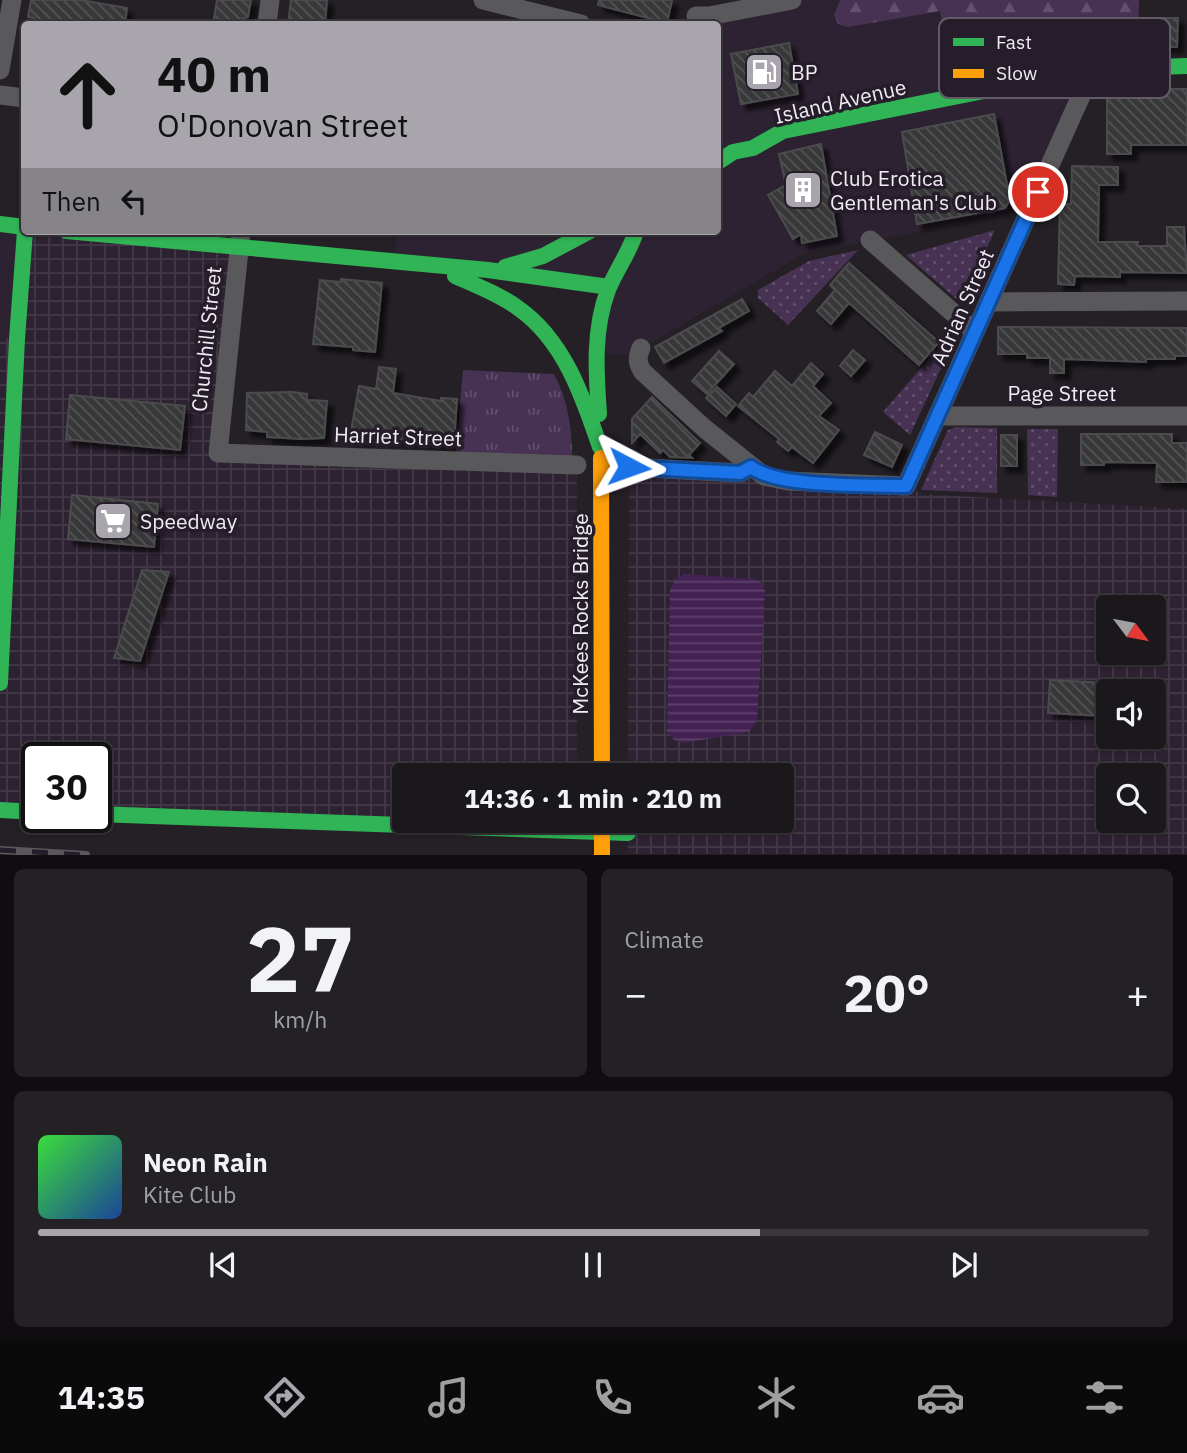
<!DOCTYPE html>
<meta charset="utf-8">
<style>
:root{--surface:#1b181c;--page:#242125;--text:#f1f3f6;--muted:#a0a0a3;--line:#39373b;--accent:#a9a5ac}
body{margin:0;font-family:"IBM Plex Sans",sans-serif;background:var(--page);color:var(--text);height:100vh;display:flex;flex-direction:column;font-size:26px;white-space:nowrap}
*{box-sizing:border-box;margin:0}
p{font-size:23px;color:var(--muted)}
.icon{flex:none;width:38px;height:38px;fill:none;stroke:currentColor;stroke-width:2;stroke-linecap:round;stroke-linejoin:round}
.map{position:relative;height:855px;overflow:hidden}
.panel{display:flex;flex-direction:column;gap:14px;padding:14px;background:#0f0d0f;flex:1}
.panel>*{flex:none}
.guide{position:absolute;left:21px;top:21px;width:700px;height:214px;border-radius:7px;box-shadow:0 2px 5px #0004,0 0 0 2px var(--line);background:#a9a5ac;color:#111;overflow:hidden}
.needle{width:46px;rotate:122deg}
.buttons{position:absolute;left:1096px;top:595px;display:grid;gap:14px}
.buttons a{display:grid;place-items:center;width:70px;height:70px;border-radius:7px;background:var(--surface);box-shadow:0 2px 5px #0004,0 0 0 2px var(--line);font-size:35px}
.speed{position:absolute;left:21px;top:742px;display:flex;gap:14px;font-size:35px;font-weight:700;text-align:center}
.speed>*{display:grid;place-content:center;width:91px;height:91px;border-radius:50%;background:var(--surface);box-shadow:0 2px 5px #0004,0 0 0 2px var(--line);line-height:1}
.speed .limit{border:4px solid #111;border-radius:10px;background:#fff;color:#111}
.pin{position:absolute;display:grid;place-items:center;width:60px;height:60px;color:#fff;margin:-30px;border:4px solid #fff;border-radius:50%;box-shadow:0 2px 7px #0007}
.me{position:absolute;width:77px;margin:-38px;rotate:94deg;stroke-linejoin:round;filter:drop-shadow(0 0 5px #0008)}
.turn{display:flex;align-items:center;gap:24px;height:147px;padding:0 21px;font-size:32px}
.turn .icon{width:91px;height:91px;stroke-width:2.5}
.turn b{display:block;font-size:49px;line-height:60px}
.then{display:flex;align-items:center;height:66px;padding:0 21px;background:#0003;gap:14px;font-size:26px}
.big{font-size:52px;font-weight:700;line-height:1.1}
.panel .card{flex:1;display:flex;flex-direction:column;justify-content:center;gap:10px;min-width:0;padding:0 24px;border-radius:10px;background:var(--page)}
.panel .dial{align-items:center;gap:0}
.dial b{font-size:91px;line-height:1}
.song{display:flex;align-items:center;gap:21px}
.cover{width:84px;height:84px;border-radius:10px;background:linear-gradient(135deg,hsl(120 70% 55%),hsl(220 70% 35%))}
.played{height:7px;border-radius:4px;background:linear-gradient(90deg,var(--accent) 65%,var(--line) 65%)}
.keys{display:flex;justify-content:space-around;direction:ltr}
.heat{display:flex;justify-content:space-between;align-items:center;font-size:38px;direction:ltr}
.panel .tiles{flex:1;display:grid;gap:14px;grid-template-columns:1fr 1fr}
.card:last-child{grid-column:span 2}
.trip{position:absolute;left:392px;top:763px;width:402px;height:70px;border-radius:7px;background:var(--surface);box-shadow:0 2px 5px #0004,0 0 0 2px var(--line);font-weight:700;line-height:70px;text-align:center}
.tabs{display:flex;height:112px;justify-content:space-around;align-items:center;background:#0b0a0b;color:var(--muted)}
.tabs .icon{width:49px;height:49px}
.tabs .active{color:var(--accent)}
.tabs b{font-size:32px;color:var(--text)}
.map>svg:first-child{display:block}
.built{fill:#2d2232}
.industrial{fill:url(#industrial-grid);fill-rule:evenodd}
.grass{fill:url(#grass-dots)}
.forest{fill:url(#forest-firs)}
.park{fill:url(#park-tufts)}
.water{fill:url(#water-rules)}
.building{fill:url(#building-back-hatch);stroke:#4c4c4e;stroke-width:2;filter:url(#shadow)}
.lines{fill:none;stroke-linecap:round;stroke-linejoin:round}
.street{stroke:#59585a;stroke-width:19}
.fast{stroke:#30b455;stroke-width:16}
.rail-casing{stroke:#5b585c;stroke-width:8}
.rail{stroke:#251d29;stroke-width:5;stroke-dasharray:16;stroke-linecap:butt}
.slow-bridge{stroke:#ff9f0a;stroke-width:16}
.route-casing{stroke:#114b97;stroke-width:18}
.route{stroke:#1a73e8;stroke-width:12}
.labels{text-anchor:middle;dominant-baseline:central;stroke-width:7;stroke-linejoin:round;paint-order:stroke}
.poi-label{font-size:21px;fill:#f1ecf4;stroke:#251d29;text-anchor:start}
.street-label{font-size:21px;fill:#f1ecf4;stroke:#251d29}
.key{fill:#251d29;stroke:#625b66;stroke-width:2}
.key-label{font-size:19px;fill:#f1ecf4}
</style>
<div class="map">
<svg width="1187" height="855" viewBox="0 0 1187 855">
<defs>
<pattern id="industrial-grid" width="8" height="8" patternUnits="userSpaceOnUse" patternTransform="scale(1.75)"><rect width="8" height="8" fill="#2d2232"/><path d="M0 4h8M4 0v8" fill="none" stroke="#423846"/></pattern>
<pattern id="grass-dots" width="8" height="8" patternUnits="userSpaceOnUse" patternTransform="scale(1.75)"><rect width="8" height="8" fill="#473253"/><path d="M2 2h.1M6 6h.1" fill="none" stroke="#62506c" stroke-width="1.8" stroke-linecap="round"/></pattern>
<pattern id="forest-firs" width="22" height="20" patternUnits="userSpaceOnUse" patternTransform="scale(1.75)"><rect width="22" height="20" fill="#473253"/><path d="M5 1l3.5 6h-7zM16 11l3.5 6h-7z" fill="#62506c"/></pattern>
<pattern id="park-tufts" width="24" height="20" patternUnits="userSpaceOnUse" patternTransform="scale(1.75)"><rect width="24" height="20" fill="#473253"/><path d="M3 7l-1-3M5 7V3M7 7l1-3M15 17l-1-3M17 17v-4M19 17l1-3" fill="none" stroke="#62506c"/></pattern>
<pattern id="water-rules" width="6" height="5" patternUnits="userSpaceOnUse" patternTransform="scale(1.75)"><rect width="6" height="5" fill="#432253"/><path d="M0 2.5h6" fill="none" stroke="#5f426c"/></pattern>
<pattern id="building-back-hatch" width="6" height="6" patternUnits="userSpaceOnUse" patternTransform="scale(1.75)"><rect width="6" height="6" fill="#373839"/><path d="M-1 5l2 2M0 0l6 6M5-1l2 2" fill="none" stroke="#545556"/></pattern>
<filter id="shadow"><feDropShadow dx="6" dy="6" stdDeviation="2" flood-color="#0009"/></filter>
</defs>
<rect width="100%" height="100%" fill="#242026"/>
<g class="built">
<path d="M 792,0 L 940,0 L 1093,69 L 1030,211 L 805,253 L 630,355 L 596,353 L 609,288 L 394,262 L 398,231 L 718,231 L 718,24 L 694,24 Z"/>
<path d="M 0,224 L 24,227 L 17,339 L 0,338 Z"/>
</g>
<g class="industrial">
<path d="M 25,231 L 66,231 L 239,247 L 218,452 L 577,465 L 577,775 L 404,775 L 404,821 L 96,814 L 96,758 L 37,758 L 37,812 L 0,810 L 0,338 L 16,339 Z"/>
<path d="M 629,467 L 906,486 L 922,494 L 1187,509 L 1187,854 L 628,854 L 628,821 L 782,821 L 782,775 L 628,775 ZM 1108,607 L 1153,607 L 1153,653 L 1108,653 ZM 1108,691 L 1153,691 L 1153,737 L 1108,737 ZM 1108,775 L 1153,775 L 1153,821 L 1108,821 Z"/>
</g>
<g class="grass">
<path d="M 995,230 L 962,304 L 906,255 Z"/>
<path d="M 858,250 L 788,325 L 758,298 L 758,290 L 809,261 Z"/>
<path d="M 953,331 L 957,334 L 910,435 L 883,412 Z"/>
<path d="M 956,427 L 997,428 L 997,493 L 921,490 L 948,430 Z"/>
<path d="M 1027,429 L 1058,429 L 1057,497 L 1028,495 Z"/>
</g>
<path class="forest" d="M 840,0 L 1139,0 L 1138,62 L 957,93 L 940,11 L 848,27 L 838,24 L 834,15 Z"/>
<path class="park" d="M 463,370 L 554,374 C 568,401 572,427 572,457 L 456,453 Z"/>
<path class="water" d="M 684,574 L 755,579 L 763,584 L 765,592 L 757,721 L 749,732 L 684,743 L 674,740 L 667,732 L 670,590 L 675,579 Z"/>
<g class="building">
<path d="M 31,0 L 81,0 L 127,8 L 125,24 L 33,24 L 34,18 L 28,17 Z"/>
<path d="M 217,0 L 251,0 L 248,17 L 241,19 L 240,24 L 213,24 Z"/>
<path d="M 291,0 L 327,0 L 325,24 L 288,24 Z"/>
<path d="M 599,0 L 672,0 L 667,23 L 598,5 Z"/>
<path d="M 1149,18 L 1178,18 L 1177,47 L 1148,46 Z"/>
<path d="M 789,43 L 798,94 L 741,104 L 731,54 Z"/>
<path d="M 1152,89 L 1187,89 L 1187,145 L 1131,145 L 1131,154 L 1107,154 L 1107,90 Z"/>
<path d="M 994,114 L 1010,200 L 1005,208 L 917,224 L 902,132 Z"/>
<path d="M 821,144 L 837,236 L 802,243 L 801,234 L 793,239 L 768,195 L 786,185 L 779,154 Z"/>
<path d="M 1072,166 L 1118,167 L 1118,185 L 1099,185 L 1098,242 L 1138,242 L 1137,246 L 1167,246 L 1167,227 L 1184,227 L 1187,273 L 1120,272 L 1120,277 L 1075,276 L 1074,285 L 1058,284 L 1060,204 L 1071,204 Z"/>
<path d="M 849,263 L 939,342 L 919,365 L 849,303 L 831,324 L 817,311 L 835,290 L 830,285 Z"/>
<path d="M 341,279 L 382,283 L 375,352 L 353,350 L 353,347 L 313,344 L 320,280 L 341,282 Z"/>
<path d="M 742,299 L 749,311 L 719,328 L 722,331 L 664,363 L 655,347 Z"/>
<path d="M 998,327 L 1187,328 L 1187,356 L 1175,356 L 1175,359 L 1146,359 L 1146,362 L 1064,359 L 1064,373 L 1050,373 L 1050,358 L 1027,358 L 1027,354 L 998,354 Z"/>
<path d="M 853,350 L 865,360 L 851,376 L 840,366 Z"/>
<path d="M 719,351 L 734,364 L 707,394 L 692,381 Z"/>
<path d="M 811,363 L 823,374 L 813,386 L 831,403 L 819,416 L 839,430 L 813,463 L 792,447 L 788,451 L 777,442 L 779,439 L 738,406 L 749,393 L 753,397 L 775,371 L 792,386 Z"/>
<path d="M 379,367 L 396,369 L 393,393 L 441,401 L 441,398 L 457,399 L 454,444 L 365,437 L 365,440 L 350,437 L 359,386 L 376,389 Z"/>
<path d="M 717,387 L 736,404 L 726,416 L 706,398 Z"/>
<path d="M 292,392 L 307,394 L 307,400 L 327,401 L 324,438 L 302,439 L 267,437 L 267,432 L 246,430 L 247,393 Z"/>
<path d="M 70,395 L 185,406 L 180,450 L 66,439 Z"/>
<path d="M 652,397 L 700,443 L 689,455 L 692,458 L 670,457 L 663,450 L 660,453 L 640,434 L 632,443 L 632,419 Z"/>
<path d="M 875,432 L 902,445 L 892,467 L 864,455 Z"/>
<path d="M 1081,434 L 1172,434 L 1172,443 L 1187,443 L 1187,482 L 1156,482 L 1157,463 L 1104,462 L 1104,465 L 1081,465 Z"/>
<rect x="1001" y="435" width="16" height="31"/>
<path d="M 72,495 L 158,504 L 154,547 L 68,539 Z"/>
<path d="M 142,570 L 169,572 L 140,661 L 114,658 Z"/>
<path d="M 1050,680 L 1105,683 L 1103,716 L 1048,713 Z"/>
</g>
<g class="lines">
<g class="street">
<path d="M 483,0 L 581,24"/>
<path d="M 696,16 L 709,16 L 792,0"/>
<path d="M 267,24 L 270,0"/>
<path d="M 0,70 L 12,0"/>
<path d="M 0,95 L 24,98"/>
<path d="M 241,231 L 218,453 L 577,465"/>
<path d="M 870,240 L 975,332"/>
<path d="M 989,302 L 1187,301"/>
<path d="M 641,348 C 637,358 637,363 643,372 L 704,428 L 764,476 L 788,481 L 906,486 L 1093,69"/>
<path d="M 938,416 L 1187,416"/>
<path d="M 629,467 L 740,473 L 751,467"/>
</g>
<g class="fast">
<path d="M 718,162 L 733,152 L 753,148 L 783,131 L 1093,69 L 1187,66"/>
<path d="M 0,224 L 24,227"/>
<path d="M 66,231 L 488,270 L 609,287"/>
<path d="M 505,267 L 543,256 L 590,231"/>
<path d="M 455,276 C 477,286 499,294 518,308 C 564,340 583,397 600,447"/>
<path d="M 599,414 C 596,372 593,330 608,290 C 616,270 630,252 636,231"/>
<path d="M 0,683 L 17,339 L 25,231"/>
<path d="M 0,810 L 37,812"/>
<path d="M 96,814 L 628,833"/>
</g>
<defs>
<path id="rail" d="M 0,850 L 86,855"/>
</defs>
<use href="#rail" class="rail-casing"/>
<use href="#rail" class="rail"/>
<g class="slow-bridge">
<path d="M 601,458 L 602,775"/>
<path d="M 602,821 L 602,855"/>
</g>
</g>
<g class="lines">
<defs>
<path id="route" d="M 629,467 L 740,473 L 751,467 C 778,488 870,485 906,486 L 1038,192"/>
</defs>
<use href="#route" class="route-casing"/>
<use href="#route" class="route"/>
</g>
<defs>
<symbol id="fuel-square" viewBox="-11 -11 22 22"><rect x="-9" y="-9" width="18" height="18" rx="4" fill="#a9a5ac" stroke="#251d29"/><path d="M-5.5-6h7V0h2V4h1.3V-2.5L3-4.5l.8-.8L6-3V5H2.5V1h-1V6h-7ZM-4.2-4.7v3.2H.2V-4.7Z" fill="#fff"/></symbol>
<symbol id="building-square" viewBox="-11 -11 22 22"><rect x="-9" y="-9" width="18" height="18" rx="4" fill="#a9a5ac" stroke="#251d29"/><path d="M-4-6H4V6H1V3H-1V6H-4ZM-2.5-4.3h1.7v1.8h-1.7ZM.8-4.3h1.7v1.8H.8ZM-2.5-1h1.7V.8h-1.7ZM.8-1h1.7V.8H.8Z" fill="#fff"/></symbol>
<symbol id="supermarket-square" viewBox="-11 -11 22 22"><rect x="-9" y="-9" width="18" height="18" rx="4" fill="#a9a5ac" stroke="#251d29"/><path d="M-6-5.5h2.5l.6 2H6L4.5 2H-2.5L-4.4-4H-6ZM-1.5 3.2a1.3 1.3 0 1 0 .1 0ZM3 3.2a1.3 1.3 0 1 0 .1 0Z" fill="#fff"/></symbol>
</defs>
<g fill-rule="evenodd">
<use href="#fuel-square" x="742" y="50" width="44" height="44"/>
<use href="#building-square" x="781" y="168" width="44" height="44"/>
<use href="#supermarket-square" x="91" y="499" width="44" height="44"/>
</g>
<g class="labels">
<g class="poi-label">
<text x="791" y="72">BP</text>
<text x="830" y="178">Club Erotica<tspan x="830" dy="24">Gentleman's Club</tspan></text>
<text x="140" y="521">Speedway</text>
</g>
<g class="street-label">
<text transform="translate(840 101) rotate(-13)">Island Avenue</text>
<text transform="translate(962 307) rotate(-66)">Adrian Street</text>
<text transform="translate(206 339) rotate(-84)">Churchill Street</text>
<text x="1062" y="393">Page Street</text>
<text transform="translate(398 436) rotate(2)">Harriet Street</text>
<text transform="translate(580 614) rotate(-90)">McKees Rocks Bridge</text>
</g>
</g>
<rect x="939" y="18" width="231" height="80" rx="10" class="key"/>
<rect x="953" y="38" width="31" height="8" fill="#30b455"/>
<rect x="953" y="69" width="31" height="9" fill="#ff9f0a"/>
<g class="key-label">
<text x="996" y="49">Fast</text>
<text x="996" y="80">Slow</text>
</g>
</svg>
<div class="buttons">
<a><svg class="needle" viewBox="-14 -14 28 28"><path d="M0-13l5 13h-10z" fill="#e53935"/><path d="M0 13l5-13h-10z" fill="#a0a0a3"/></svg></a>
<a><svg class="icon" aria-label="sound" viewBox="0 0 24 24"><path d="M4 9h4l5-4v14l-5-4H4zM17 9q2 3 0 6"/></svg></a>
<a><svg class="icon" aria-label="search" viewBox="0 0 24 24"><circle cx="10" cy="10" r="6"/><path d="M15 15l6 6"/></svg></a>
</div>
<div class="speed"><div class="limit">30</div></div>
<div class="pin" style="left:1038px;top:192px;background:#d93025"><svg class="icon" aria-label="arrive" viewBox="0 0 24 24"><path d="M6 21V4h12l-3 4 3 4H6"/></svg></div>
<svg class="me" style="left:629px;top:467px" viewBox="-20 -20 40 40"><path d="M0-17L14 15 0 8-14 15z" fill="#1a73e8" stroke="#fff" stroke-width="4"/></svg>
<div class="trip">14:36 · 1 min · 210 m</div>
<div class="guide">
<div class="turn"><svg class="icon" aria-label="ahead" viewBox="0 0 24 24"><path d="M12 20V5M6 11l6-6 6 6"/></svg><div><b>40 m</b>O'Donovan Street</div></div>
<div class="then">Then<svg class="icon" aria-label="left" viewBox="0 0 24 24"><path d="M17 20v-9H6M10 6l-5 5 5 5"/></svg></div>
</div>
</div>
<section class="panel">
<div class="tiles">
<div class="card dial"><b>27</b><p>km/h</p></div>
<div class="card"><p>Climate</p>
<div class="heat"><a>−</a><b class="big">20°</b><a>+</a></div>
</div>
<div class="card">
<div class="song"><i class="cover"></i><div><b>Neon Rain</b><p>Kite Club</p></div></div>
<div class="played"></div>
<div class="keys"><svg class="icon" aria-label="previous" viewBox="0 0 24 24"><path d="M18 5L8 12l10 7zM5 5v14"/></svg><svg class="icon" aria-label="pause" viewBox="0 0 24 24"><path d="M8 5v14M16 5v14"/></svg><svg class="icon" aria-label="next" viewBox="0 0 24 24"><path d="M6 5l10 7-10 7zM19 5v14"/></svg></div>
</div>
</div>
</section>
<nav class="tabs">
<b>14:35</b>
<svg class="icon active" aria-label="directions" viewBox="0 0 24 24"><path d="M12 3l9 9-9 9-9-9zM9 14v-3h6M13 9l2 2-2 2"/></svg>
<svg class="icon" aria-label="music" viewBox="0 0 24 24"><path d="M9 18V5l10-2v13"/><circle cx="6" cy="18" r="3"/><circle cx="16" cy="16" r="3"/></svg>
<svg class="icon" aria-label="phone" viewBox="0 0 24 24"><path d="M5 4h4l2 5-3 2q2 4 5 5l2-3 5 2v4C11 20 4 13 5 4z"/></svg>
<svg class="icon" aria-label="climate" viewBox="0 0 24 24"><path d="M12 3v18M4 7l16 10M4 17L20 7"/></svg>
<svg class="icon" aria-label="car" viewBox="0 0 24 24"><path d="M5 17H2v-5l4-1 3-4h7l3 4 3 1v5h-3M9 17h6M6 11h13"/><circle cx="7" cy="17" r="2"/><circle cx="17" cy="17" r="2"/></svg>
<svg class="icon" aria-label="filters" viewBox="0 0 24 24"><path d="M4 7h16M4 17h16"/><circle cx="9" cy="7" r="2"/><circle cx="15" cy="17" r="2"/></svg>
</nav>
